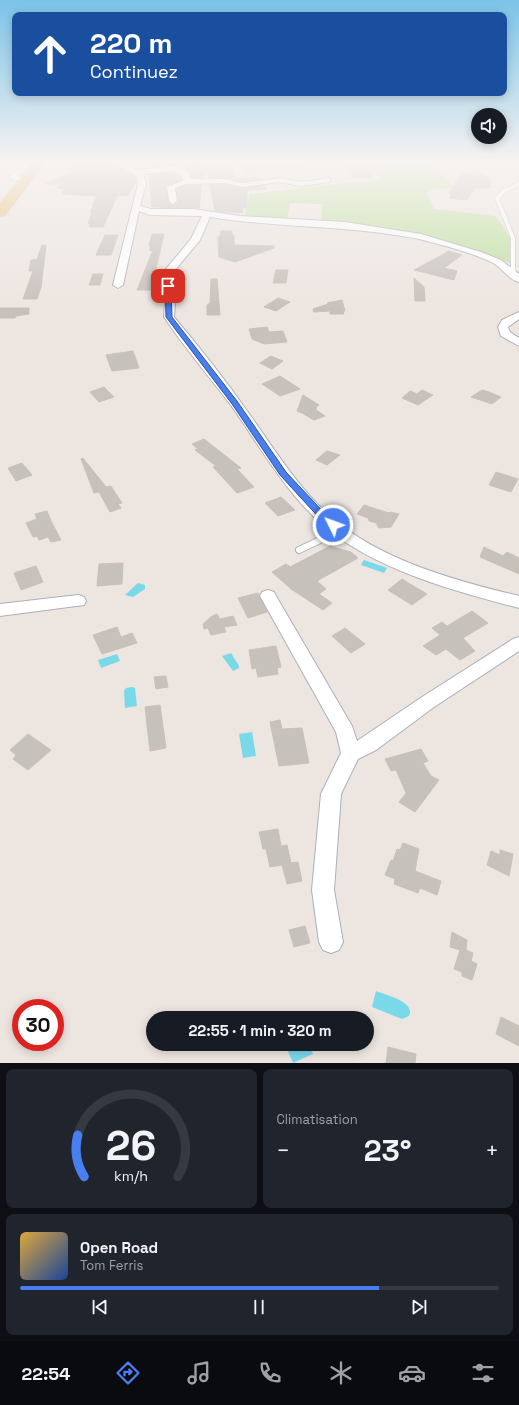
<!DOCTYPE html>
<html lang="fr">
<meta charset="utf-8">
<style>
:root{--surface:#171b24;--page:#20242c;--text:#f1f3f6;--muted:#9ea1a6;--line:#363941;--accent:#497ef0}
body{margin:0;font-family:"Space Grotesk",sans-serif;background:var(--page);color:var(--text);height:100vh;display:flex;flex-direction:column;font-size:15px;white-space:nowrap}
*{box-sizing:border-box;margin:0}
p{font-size:13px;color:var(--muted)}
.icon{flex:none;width:22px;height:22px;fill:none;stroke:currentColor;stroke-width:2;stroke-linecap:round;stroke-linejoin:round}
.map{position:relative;height:1063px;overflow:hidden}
.details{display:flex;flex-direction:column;gap:6px;padding:6px;background:#0d0f14;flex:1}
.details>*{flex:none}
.top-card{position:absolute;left:12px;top:12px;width:495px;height:84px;border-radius:8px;box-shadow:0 2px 10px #0003;background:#1a4fa0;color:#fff;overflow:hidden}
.buttons{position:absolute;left:471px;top:108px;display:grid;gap:8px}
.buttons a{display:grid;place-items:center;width:36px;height:36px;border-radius:50%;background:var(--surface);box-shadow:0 2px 10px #0003;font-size:20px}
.speed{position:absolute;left:12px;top:999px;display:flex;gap:8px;font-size:20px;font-weight:700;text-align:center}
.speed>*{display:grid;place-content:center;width:52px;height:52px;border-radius:50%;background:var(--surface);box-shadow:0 2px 10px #0003;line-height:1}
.speed .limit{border:6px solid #d22;background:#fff;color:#111}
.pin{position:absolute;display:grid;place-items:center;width:34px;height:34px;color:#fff;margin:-17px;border-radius:8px;box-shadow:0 2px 6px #0006}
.me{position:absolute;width:44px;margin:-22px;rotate:312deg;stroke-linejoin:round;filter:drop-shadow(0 0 3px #0008)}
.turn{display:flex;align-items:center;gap:14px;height:84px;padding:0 12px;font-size:18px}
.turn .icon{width:52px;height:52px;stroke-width:2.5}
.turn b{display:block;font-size:28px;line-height:34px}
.big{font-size:30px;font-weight:700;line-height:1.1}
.details .widget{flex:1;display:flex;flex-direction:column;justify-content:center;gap:6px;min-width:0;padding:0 14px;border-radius:8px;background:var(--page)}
.details .dial{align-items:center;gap:0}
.dial svg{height:104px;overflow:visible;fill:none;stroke:var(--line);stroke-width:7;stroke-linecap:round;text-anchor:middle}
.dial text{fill:var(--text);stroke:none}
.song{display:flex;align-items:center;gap:12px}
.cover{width:48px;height:48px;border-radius:6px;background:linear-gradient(135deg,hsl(40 70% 55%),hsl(220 70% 35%))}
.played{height:4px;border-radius:2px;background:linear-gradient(90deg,var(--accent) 75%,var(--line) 75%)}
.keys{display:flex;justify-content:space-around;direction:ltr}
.heat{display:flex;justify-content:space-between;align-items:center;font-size:22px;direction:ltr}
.details .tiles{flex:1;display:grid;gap:6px;grid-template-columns:1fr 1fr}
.widget:last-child{grid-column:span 2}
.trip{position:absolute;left:146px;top:1011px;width:228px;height:40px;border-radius:20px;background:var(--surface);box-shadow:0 2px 10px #0003;font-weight:700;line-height:40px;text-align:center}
.dock{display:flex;height:64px;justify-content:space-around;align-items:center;background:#090b0e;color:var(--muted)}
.dock .icon{width:28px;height:28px}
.dock .selected{color:var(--accent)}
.dock b{font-size:18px;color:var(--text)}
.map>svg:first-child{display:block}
.green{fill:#bee09f}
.water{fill:#79d9e9}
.building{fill:#c6c1bb;stroke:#c9c1b9}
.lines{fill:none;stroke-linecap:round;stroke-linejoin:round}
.service-far2-casing{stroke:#acb0b8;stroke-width:5}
.service-far1-casing{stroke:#acb0b8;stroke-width:6}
.service-casing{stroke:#acb0b8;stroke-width:8}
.minor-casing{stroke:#acb0b8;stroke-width:2}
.primary-casing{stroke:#c4c4c4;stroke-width:2}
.service-far2{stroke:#fff;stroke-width:4}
.service-far1{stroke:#fff;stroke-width:5}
.service{stroke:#fff;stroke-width:6}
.minor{fill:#fff;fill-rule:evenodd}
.primary{fill:#e9bb68;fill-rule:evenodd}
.route{fill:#497ef0;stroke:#2f529c}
</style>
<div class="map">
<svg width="519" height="1063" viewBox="0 0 519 1063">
<rect width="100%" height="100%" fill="#ede5e0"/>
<g class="green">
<path d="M 239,162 L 351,162 L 246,174 Z"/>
<path d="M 368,162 L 429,162 L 455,188 L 436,189 L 426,192 L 434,209 L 496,216 L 510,238 L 510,263 C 449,239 387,226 321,221 L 322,204 L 290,203 L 287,220 L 244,217 L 250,194 L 381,179 Z"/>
</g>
<g class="water">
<path d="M 364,560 L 387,568 L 384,573 L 361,565 Z"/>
<path d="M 138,583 L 145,585 L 145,589 L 133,597 L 125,595 Z"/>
<path d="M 231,653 L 239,666 L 239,668 L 233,671 L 222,656 Z"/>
<path d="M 117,654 L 120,661 L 101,668 L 98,660 Z"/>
<path d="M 132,687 L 135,688 L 137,706 L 125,708 L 124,691 L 126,688 Z"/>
<path d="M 252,732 L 256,756 L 243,758 L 239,734 Z"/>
<path d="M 376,991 C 386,995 416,1002 409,1016 L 402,1019 L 372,1007 Z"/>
<path d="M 285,1044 L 308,1044 L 313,1054 L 293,1063 Z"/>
</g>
<g class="building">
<path d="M 114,162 L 136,178 L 136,183 L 128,195 L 117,196 L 103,227 L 89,227 L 91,224 L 88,224 L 92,212 L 90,212 L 94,205 L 92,205 L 97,196 L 62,194 L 65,188 L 57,188 L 60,184 L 45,184 L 72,172 L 70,164 Z"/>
<path d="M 157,162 L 177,162 L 174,165 L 151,167 Z"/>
<path d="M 188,162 L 206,162 L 204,178 L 192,178 L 190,172 L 184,168 Z"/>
<path d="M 359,164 L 364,165 L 374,178 L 352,178 L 348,165 Z"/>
<path d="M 232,165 L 235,179 L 258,177 L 259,179 L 242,181 L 225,178 L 209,178 L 207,166 Z"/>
<path d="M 479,172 L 489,178 L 491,188 L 475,188 L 467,200 L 449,198 L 452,193 L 449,193 L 462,174 Z"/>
<path d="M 175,173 L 182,179 L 166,186 L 168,202 L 173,206 L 178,202 L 177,189 L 186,185 L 202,185 L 199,208 L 152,207 L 149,175 Z"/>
<path d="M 225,184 L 242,188 L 264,186 L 266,189 L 247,190 L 247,208 L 242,208 L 243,213 L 215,211 L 210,185 Z"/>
<path d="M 221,231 L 232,231 L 232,235 L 234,235 L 234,245 L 274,246 L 274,248 L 235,262 L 219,257 L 218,237 L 220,237 Z"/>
<path d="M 152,234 L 164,234 L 151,290 L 137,290 L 153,250 L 150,251 L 150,245 L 149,245 Z"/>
<path d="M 105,235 L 118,235 L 111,255 L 96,255 Z"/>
<path d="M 42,245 L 46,246 L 41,287 L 37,299 L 23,299 L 33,271 L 29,271 L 31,260 L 37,259 Z"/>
<path d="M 449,251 L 462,255 L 444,268 L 457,271 L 454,280 L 414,270 Z"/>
<path d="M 276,270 L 288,270 L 286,283 L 273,283 Z"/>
<path d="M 93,274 L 103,274 L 100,285 L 89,285 Z"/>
<path d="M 414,278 L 424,287 L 425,301 L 415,301 Z"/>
<path d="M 211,279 L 217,279 L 220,315 L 207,315 L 207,305 L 210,303 Z"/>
<path d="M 278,298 L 290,302 L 276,311 L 264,307 Z"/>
<path d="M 342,300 L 345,311 L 343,311 L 344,314 L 330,314 L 330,311 L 314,312 L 313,309 L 328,304 L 327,303 Z"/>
<path d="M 0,308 L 29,308 L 29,314 L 16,316 L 15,318 L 0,318 Z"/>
<path d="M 267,327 L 269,332 L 283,331 L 287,342 L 264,344 L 252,339 L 249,329 Z"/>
<path d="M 133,351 L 139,368 L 112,371 L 106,355 Z"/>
<path d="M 271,356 L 283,361 L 272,369 L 260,363 Z"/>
<path d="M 280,376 L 300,389 L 280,396 L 262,384 Z"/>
<path d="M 104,387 L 114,397 L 99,402 L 90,392 Z"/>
<path d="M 422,390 L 433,395 L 418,405 L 402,398 L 410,391 L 417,394 Z"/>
<path d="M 482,390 L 489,392 L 501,397 L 492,404 L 471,397 Z"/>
<path d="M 303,395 L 319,405 L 315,407 L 317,408 L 315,409 L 325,416 L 314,420 L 302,413 L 297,411 Z"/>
<path d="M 204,439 L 241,468 L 237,469 L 254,487 L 237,493 L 213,467 L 216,466 L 195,450 L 198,449 L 192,444 Z"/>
<path d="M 327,451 L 340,455 L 327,465 L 316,460 Z"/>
<path d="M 83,458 L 106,487 L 111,486 L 122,503 L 118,504 L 121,508 L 110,512 L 99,492 L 94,493 L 81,459 Z"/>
<path d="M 22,463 L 32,475 L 16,481 L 8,468 Z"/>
<path d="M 496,472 L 518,479 L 511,492 L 489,485 Z"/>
<path d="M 281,497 L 295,510 L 278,516 L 265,503 Z"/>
<path d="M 364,505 L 389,513 L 390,512 L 399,514 L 391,527 L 379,528 L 376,523 L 369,521 L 368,518 L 357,514 Z"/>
<path d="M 47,511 L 51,521 L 61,540 L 51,542 L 48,537 L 39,540 L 37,536 L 33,537 L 26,523 L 37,519 L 35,514 Z"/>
<path d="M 330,546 L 351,552 L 358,558 L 317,581 L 326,589 L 319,594 L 332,603 L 323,610 L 291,589 L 272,572 L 286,564 L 290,567 Z"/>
<path d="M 484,547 L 503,556 L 507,552 L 519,558 L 519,574 L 480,557 Z"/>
<path d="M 123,563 L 122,584 L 97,586 L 99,564 Z"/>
<path d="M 36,566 L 43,582 L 21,590 L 14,573 Z"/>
<path d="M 402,579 L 410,584 L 427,594 L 412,605 L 388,590 Z"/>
<path d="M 258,593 L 267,612 L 248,618 L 238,598 Z"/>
<path d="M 472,611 L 488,623 L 463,638 L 475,651 L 460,660 L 446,649 L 436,655 L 423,646 L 440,635 L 432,628 L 442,622 L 447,626 Z"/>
<path d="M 217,614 L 220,619 L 233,616 L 237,625 L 224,627 L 226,632 L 211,635 L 208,628 L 204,629 L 203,624 L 212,616 Z"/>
<path d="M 117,627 L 121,637 L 132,633 L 137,643 L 102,654 L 93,635 Z"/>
<path d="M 345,628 L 365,644 L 351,653 L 332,636 Z"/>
<path d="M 276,646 L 281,667 L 277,668 L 278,674 L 258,677 L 256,668 L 252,669 L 249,650 Z"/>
<path d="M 166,676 L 168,687 L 156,689 L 154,677 Z"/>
<path d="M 160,705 L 166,748 L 150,751 L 145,707 Z"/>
<path d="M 280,720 L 282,729 L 302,728 L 309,763 L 279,766 L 270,722 Z"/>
<path d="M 28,734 L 51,750 L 28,770 L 13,759 L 16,755 L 10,750 Z"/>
<path d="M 421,749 L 428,761 L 423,763 L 431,776 L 439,780 L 415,812 L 399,802 L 406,793 L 396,770 L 391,771 L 385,759 Z"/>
<path d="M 278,829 L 281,846 L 287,845 L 291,863 L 298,862 L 302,881 L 287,884 L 282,865 L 270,867 L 266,849 L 263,849 L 259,832 Z"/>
<path d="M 403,843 L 419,849 L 415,871 L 441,881 L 437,895 L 420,888 L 418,893 L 394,884 L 395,879 L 385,875 L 391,860 L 393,861 L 397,849 L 400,850 Z"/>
<path d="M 500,850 L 513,854 L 509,876 L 487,865 L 491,851 L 500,855 Z"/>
<path d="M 305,926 L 310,943 L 294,947 L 289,930 Z"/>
<path d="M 452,932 L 467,940 L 466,950 L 473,953 L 471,961 L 477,964 L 472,980 L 462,976 L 462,972 L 454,969 L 460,950 L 450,947 Z"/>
<path d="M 501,1017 L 519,1026 L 519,1046 L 496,1034 Z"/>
<path d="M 388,1047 L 416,1054 L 415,1063 L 386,1063 Z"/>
</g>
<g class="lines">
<defs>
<g id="service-far2">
<path d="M 26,162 L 24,168 L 12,177 L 26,180"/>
<path d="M 513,268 L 513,238 L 497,198 L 504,191 L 519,184"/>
</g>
<path id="service-far1" d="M 513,267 L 513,273"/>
<path id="service" d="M 299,550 L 341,530"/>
<g id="minor">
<path d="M 115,162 L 124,162 L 136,170 L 175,166 L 179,162 L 187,162 L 182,168 L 189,173 L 191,179 L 225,179 L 242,183 L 279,178 L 301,182 L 330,178 L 330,182 L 301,186 L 279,182 L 242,187 L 225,183 L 186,184 L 175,188 L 177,201 L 173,204 L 169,201 L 167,187 L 184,180 L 182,176 L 175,171 L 143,174 L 146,184 L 140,206 L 151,209 L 193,209 L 240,216 L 345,222 L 421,234 L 481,252 L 501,260 L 519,274 L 519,282 C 509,280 503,269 495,264 C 478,254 439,244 419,239 C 350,225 279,228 210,217 L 200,240 L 171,275 L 175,301 L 174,317 C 201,349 226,381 250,415 C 275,450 298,488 331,517 C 380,560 456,581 519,596 L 519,608 C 458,592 391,574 339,538 C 291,504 263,450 230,404 C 208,375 184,347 164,317 L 165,301 L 161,275 L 191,239 L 202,216 L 150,215 L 139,211 L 123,285 L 118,288 L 113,285 L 138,184 L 137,177 Z"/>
<path d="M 519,312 L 519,319 L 508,327 L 510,332 L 519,338 L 519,346 L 501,336 L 498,327 L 502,320 Z"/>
<path d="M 268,590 L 274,592 L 276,596 L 352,726 L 357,741 L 422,697 L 513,639 L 519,637 L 519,651 L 434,707 L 376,750 L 358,759 L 341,794 L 334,890 L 343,942 L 339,950 L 331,953 L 323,950 L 319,942 L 312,890 L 321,794 L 341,753 L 336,732 L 260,596 L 262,592 Z"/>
<path d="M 78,595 L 84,597 L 86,601 L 84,605 L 0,616 L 0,604 Z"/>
</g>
<path id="primary" d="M 33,162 L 45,162 L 5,215 L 0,216 L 0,204 Z"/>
</defs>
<use href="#service-far2" class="service-far2-casing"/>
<use href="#service-far1" class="service-far1-casing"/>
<use href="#service" class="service-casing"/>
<use href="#minor" class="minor-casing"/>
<use href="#primary" class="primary-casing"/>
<use href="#service-far2" class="service-far2"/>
<use href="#service-far1" class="service-far1"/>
<use href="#service" class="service"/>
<use href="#minor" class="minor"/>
<use href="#primary" class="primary"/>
</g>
<linearGradient id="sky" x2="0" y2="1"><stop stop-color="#7bc3e8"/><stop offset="0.52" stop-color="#f7f3f1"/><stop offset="1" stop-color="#f7f3f1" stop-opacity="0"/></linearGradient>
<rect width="519" height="310" fill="url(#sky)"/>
<path class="route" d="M 168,284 L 171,286 L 172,317 L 237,401 L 286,472 L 329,518 L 337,523 L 337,527 L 330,527 L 323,522 L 280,475 L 232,404 L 166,317 L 165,286 Z"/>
</svg>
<div class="buttons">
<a><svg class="icon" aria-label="sound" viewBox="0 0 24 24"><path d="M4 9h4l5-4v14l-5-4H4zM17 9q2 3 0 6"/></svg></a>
</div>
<div class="speed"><div class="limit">30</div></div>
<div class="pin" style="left:168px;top:286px;background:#d93025"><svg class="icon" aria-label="arrive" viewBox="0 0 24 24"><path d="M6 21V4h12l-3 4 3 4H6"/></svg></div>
<svg class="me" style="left:333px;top:525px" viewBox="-20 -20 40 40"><circle r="17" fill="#497ef0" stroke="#fff" stroke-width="3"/><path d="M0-11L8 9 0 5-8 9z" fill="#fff"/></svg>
<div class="trip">22:55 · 1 min · 320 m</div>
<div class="top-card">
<div class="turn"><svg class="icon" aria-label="ahead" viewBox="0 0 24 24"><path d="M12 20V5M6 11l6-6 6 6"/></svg><div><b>220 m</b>Continuez</div></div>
</div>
</div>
<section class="details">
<div class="tiles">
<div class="widget dial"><svg viewBox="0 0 100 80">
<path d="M14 69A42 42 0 1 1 86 69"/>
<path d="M14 69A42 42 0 0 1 9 37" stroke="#497ef0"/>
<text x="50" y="56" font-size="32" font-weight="700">26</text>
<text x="50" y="72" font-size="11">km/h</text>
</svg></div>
<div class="widget"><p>Climatisation</p>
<div class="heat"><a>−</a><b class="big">23°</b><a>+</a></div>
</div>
<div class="widget">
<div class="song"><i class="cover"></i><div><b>Open Road</b><p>Tom Ferris</p></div></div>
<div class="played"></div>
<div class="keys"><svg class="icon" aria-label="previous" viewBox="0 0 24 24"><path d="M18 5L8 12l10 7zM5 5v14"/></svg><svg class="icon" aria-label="pause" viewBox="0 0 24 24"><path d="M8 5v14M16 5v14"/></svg><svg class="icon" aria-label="next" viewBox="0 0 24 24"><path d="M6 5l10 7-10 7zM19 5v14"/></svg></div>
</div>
</div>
</section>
<nav class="dock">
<b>22:54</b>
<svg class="icon selected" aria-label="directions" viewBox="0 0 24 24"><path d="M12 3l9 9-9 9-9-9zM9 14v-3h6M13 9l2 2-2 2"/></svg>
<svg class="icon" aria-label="music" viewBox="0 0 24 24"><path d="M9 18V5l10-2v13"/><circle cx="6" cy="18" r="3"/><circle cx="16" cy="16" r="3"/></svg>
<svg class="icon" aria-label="phone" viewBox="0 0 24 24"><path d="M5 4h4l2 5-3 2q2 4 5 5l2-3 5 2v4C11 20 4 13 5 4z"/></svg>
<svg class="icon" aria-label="climate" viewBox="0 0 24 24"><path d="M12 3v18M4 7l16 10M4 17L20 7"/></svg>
<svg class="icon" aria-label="car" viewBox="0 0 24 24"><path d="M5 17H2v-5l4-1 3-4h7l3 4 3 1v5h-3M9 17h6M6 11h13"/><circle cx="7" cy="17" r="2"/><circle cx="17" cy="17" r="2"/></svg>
<svg class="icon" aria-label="filters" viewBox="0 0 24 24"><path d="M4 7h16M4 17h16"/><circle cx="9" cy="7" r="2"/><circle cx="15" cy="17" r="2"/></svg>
</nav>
